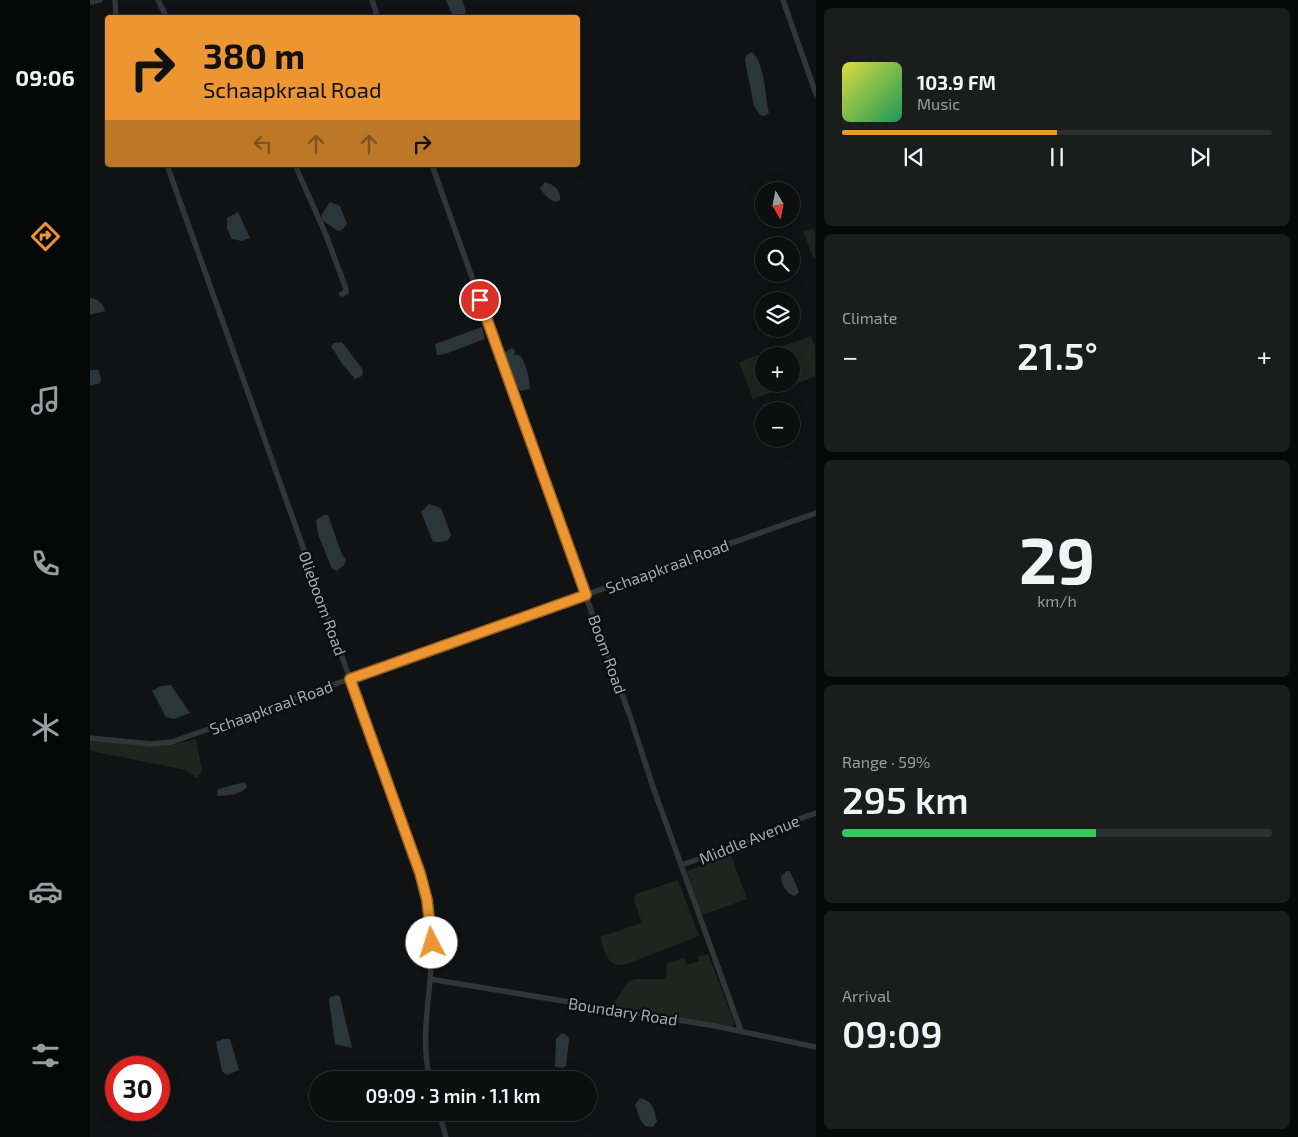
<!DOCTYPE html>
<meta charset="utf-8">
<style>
:root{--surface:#0d0e0e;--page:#1b1c1c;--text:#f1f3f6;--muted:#9a9c9e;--line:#2d2e2e;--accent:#ec9531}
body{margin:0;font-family:"Exo 2",sans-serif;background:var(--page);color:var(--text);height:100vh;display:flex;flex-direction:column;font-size:19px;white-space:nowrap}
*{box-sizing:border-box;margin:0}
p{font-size:16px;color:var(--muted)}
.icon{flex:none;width:28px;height:28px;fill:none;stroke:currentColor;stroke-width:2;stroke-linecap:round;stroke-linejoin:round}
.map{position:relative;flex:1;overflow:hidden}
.drawer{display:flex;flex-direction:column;gap:8px;padding:8px;background:#070808;width:482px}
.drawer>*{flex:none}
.guide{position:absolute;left:15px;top:15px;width:475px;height:152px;border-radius:5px;box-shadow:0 2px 12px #0003,0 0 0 1px var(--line);background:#ec9531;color:#111;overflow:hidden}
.needle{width:32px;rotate:170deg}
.controls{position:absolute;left:665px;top:182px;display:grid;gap:10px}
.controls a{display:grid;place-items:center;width:45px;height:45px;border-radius:50%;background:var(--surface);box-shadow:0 2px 12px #0003,0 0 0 1px var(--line);font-size:25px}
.speed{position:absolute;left:15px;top:1056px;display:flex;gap:10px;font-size:25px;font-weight:700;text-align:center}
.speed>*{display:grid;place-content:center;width:65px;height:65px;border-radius:50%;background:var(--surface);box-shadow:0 2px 12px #0003,0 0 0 1px var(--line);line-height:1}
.speed .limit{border:8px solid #d22;background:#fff;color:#111}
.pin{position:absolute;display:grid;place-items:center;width:42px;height:42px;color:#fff;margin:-21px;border:2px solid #fff;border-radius:50%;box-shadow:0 1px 5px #0007}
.me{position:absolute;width:55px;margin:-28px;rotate:355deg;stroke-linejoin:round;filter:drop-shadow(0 0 4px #0008)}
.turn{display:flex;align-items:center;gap:18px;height:105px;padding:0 15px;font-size:22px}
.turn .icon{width:65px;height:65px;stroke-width:2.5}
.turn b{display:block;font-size:35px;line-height:42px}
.lanes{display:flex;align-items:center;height:48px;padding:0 15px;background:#0003;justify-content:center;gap:25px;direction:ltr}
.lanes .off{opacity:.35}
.big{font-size:38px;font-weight:600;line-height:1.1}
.drawer .card{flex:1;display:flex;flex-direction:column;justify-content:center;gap:8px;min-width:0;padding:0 18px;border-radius:8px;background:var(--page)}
.drawer .dial{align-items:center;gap:0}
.dial b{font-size:65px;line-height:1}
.song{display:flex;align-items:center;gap:15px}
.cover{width:60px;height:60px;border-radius:8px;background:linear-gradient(135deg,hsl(60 70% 55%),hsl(150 70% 35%))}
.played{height:5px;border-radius:2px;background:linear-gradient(90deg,var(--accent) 50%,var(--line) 50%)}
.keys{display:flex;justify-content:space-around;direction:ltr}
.heat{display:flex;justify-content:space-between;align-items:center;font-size:28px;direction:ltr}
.charge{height:8px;border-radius:4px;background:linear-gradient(90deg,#34c759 59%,var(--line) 0)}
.trip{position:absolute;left:219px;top:1071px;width:288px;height:50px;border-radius:25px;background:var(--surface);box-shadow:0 2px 12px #0003,0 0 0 1px var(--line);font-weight:600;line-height:50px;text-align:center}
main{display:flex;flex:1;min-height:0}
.menu{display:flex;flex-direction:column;width:90px;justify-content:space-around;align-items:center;background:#050606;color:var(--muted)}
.menu .icon{width:35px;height:35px}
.menu .on{color:var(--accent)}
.menu b{font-size:22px;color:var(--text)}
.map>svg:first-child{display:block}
.green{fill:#1e251e;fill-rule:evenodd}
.water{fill:#2b363b}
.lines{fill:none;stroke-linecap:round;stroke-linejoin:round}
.minor{stroke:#333438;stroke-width:5.5}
.route-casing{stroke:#996120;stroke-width:12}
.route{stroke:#ec9531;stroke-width:9}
.labels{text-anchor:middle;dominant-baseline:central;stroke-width:4.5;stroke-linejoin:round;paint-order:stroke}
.street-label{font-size:16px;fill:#a3aab3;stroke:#0c0d0e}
</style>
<main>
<nav class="menu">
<b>09:06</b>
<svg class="icon on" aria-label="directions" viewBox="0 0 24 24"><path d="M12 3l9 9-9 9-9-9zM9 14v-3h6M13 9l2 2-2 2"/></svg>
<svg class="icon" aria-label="music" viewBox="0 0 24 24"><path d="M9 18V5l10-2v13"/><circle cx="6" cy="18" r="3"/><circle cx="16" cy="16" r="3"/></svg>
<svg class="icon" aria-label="phone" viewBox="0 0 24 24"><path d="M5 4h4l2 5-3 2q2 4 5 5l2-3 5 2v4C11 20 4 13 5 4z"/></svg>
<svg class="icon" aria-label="climate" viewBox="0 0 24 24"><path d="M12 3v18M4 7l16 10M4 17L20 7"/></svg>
<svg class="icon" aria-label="car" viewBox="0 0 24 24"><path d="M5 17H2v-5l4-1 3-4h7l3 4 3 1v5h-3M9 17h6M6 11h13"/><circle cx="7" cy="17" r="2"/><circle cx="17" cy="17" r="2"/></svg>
<svg class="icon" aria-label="filters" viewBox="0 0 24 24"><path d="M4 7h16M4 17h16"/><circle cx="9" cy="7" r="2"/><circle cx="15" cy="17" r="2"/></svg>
</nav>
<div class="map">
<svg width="726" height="1137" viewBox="0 0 726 1137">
<rect width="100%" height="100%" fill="#111213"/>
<g class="green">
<path d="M 725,229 L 725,257 L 723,258 L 713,231 Z"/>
<path d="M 721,336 L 725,347 L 725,377 L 663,399 L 649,362 ZM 701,356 L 701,384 L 674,384 L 674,356 Z"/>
<path d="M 106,739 L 112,771 L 107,778 L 96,770 L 0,751 L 0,741 L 83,745 Z"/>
<path d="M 641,855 L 657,899 L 612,915 L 597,871 Z"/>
<path d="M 588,880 L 609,936 L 537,964 C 517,969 515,953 510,937 L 552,923 L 544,899 L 546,894 Z"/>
<path d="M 618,954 L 644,1022 L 643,1025 L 640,1027 L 521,1006 L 527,999 L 539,981 L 546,979 L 576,979 L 577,963 L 594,958 L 597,965 L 609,961 L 608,957 Z"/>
</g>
<g class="water">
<path d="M 356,0 L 372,0 L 376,11 L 374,17 L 363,17 Z"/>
<path d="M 662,52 C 675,62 675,98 679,113 L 675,116 L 670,115 L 664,106 L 656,66 L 655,58 L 657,55 Z"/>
<path d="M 455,182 C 463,184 471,190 470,200 L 466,202 C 459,200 454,195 450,188 Z"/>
<path d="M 240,202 L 250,206 L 257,224 L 253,229 L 248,231 L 232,220 L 232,214 Z"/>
<path d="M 148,212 L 160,238 L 152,241 L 142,239 L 137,229 L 137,218 Z"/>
<path d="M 0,298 C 8,299 13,303 15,311 L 0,315 Z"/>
<path d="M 392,327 L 395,339 L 355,354 L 347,355 L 345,344 Z"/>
<path d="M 252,342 L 273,370 L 272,376 L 265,379 L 253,365 L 241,346 L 244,343 Z"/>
<path d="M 422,348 L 425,350 L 424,355 C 428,355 429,354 432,358 C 436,365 440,381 440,389 L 430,391 L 428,388 L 415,355 L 415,352 Z"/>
<path d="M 0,370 L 8,370 L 11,378 L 10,383 L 0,386 Z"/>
<path d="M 339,504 L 351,508 L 361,535 L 358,540 L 352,542 L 343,542 L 331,512 Z"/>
<path d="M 234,515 L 238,515 L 252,555 L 256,559 L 254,565 L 247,571 L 242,569 L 228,534 L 226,520 Z"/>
<path d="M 81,685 L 100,713 L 84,719 L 76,717 L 62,691 L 71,686 Z"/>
<path d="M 155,782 L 157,787 C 149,796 137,795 127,796 L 128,789 Z"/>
<path d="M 697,871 L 700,871 L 709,892 L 705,896 C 697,895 691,884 691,876 Z"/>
<path d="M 246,995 L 250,997 L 262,1048 L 245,1044 L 239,1000 L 240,997 Z"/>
<path d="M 472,1033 L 478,1036 L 479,1040 L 476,1066 L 473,1068 L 465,1067 L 466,1039 Z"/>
<path d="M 133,1039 L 140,1039 L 149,1070 L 137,1075 L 132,1071 L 126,1042 Z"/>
<path d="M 550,1098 C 563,1101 564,1109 567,1121 L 563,1127 L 555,1126 L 550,1119 L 545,1105 Z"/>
</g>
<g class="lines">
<g class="minor">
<path d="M 25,0 L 26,18"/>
<path d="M 68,0 L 77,18"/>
<path d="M 282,0 L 288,18"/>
<path d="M 693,0 L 726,94"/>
<path d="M 0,2 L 10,0"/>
<path d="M 77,165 L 329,873 C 336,897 342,921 342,945 C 342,990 329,1036 340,1080"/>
<path d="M 205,165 L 236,235 L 256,289 L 256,292 L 252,294"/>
<path d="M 342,165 L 485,567 L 540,716 L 563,787 L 651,1031"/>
<path d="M 0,738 L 61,744 L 82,742 L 726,513"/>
<path d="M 592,865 L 670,837 L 706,820 L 726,813"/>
<path d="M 340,979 L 625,1026 L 726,1047"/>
<path d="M 349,1112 L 356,1137"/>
</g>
</g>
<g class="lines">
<defs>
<path id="route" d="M 342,943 L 337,900 L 330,873 L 260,679 L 496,595 L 390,300"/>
</defs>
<use href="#route" class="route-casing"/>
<use href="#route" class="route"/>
</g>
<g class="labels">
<g class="street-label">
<text transform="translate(577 566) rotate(-20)">Schaapkraal Road</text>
<text transform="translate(233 603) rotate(70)">Olieboom Road</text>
<text transform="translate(518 654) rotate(70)">Boom Road</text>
<text transform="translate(181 707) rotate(-20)">Schaapkraal Road</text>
<text transform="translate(659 839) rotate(-22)">Middle Avenue</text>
<text transform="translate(533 1011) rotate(9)">Boundary Road</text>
</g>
</g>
</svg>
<div class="controls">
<a><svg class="needle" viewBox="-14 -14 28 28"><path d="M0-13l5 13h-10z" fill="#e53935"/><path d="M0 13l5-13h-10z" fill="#9a9c9e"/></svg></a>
<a><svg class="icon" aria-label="search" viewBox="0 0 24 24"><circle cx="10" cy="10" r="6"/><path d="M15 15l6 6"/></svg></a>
<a><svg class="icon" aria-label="layers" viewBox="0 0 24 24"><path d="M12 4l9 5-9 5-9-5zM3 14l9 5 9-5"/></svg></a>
<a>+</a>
<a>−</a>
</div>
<div class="speed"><div class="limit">30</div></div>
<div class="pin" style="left:390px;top:300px;background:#d93025"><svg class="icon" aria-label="arrive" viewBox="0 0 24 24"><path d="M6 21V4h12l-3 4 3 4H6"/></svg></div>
<svg class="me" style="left:342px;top:943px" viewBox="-20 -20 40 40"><circle r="19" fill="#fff"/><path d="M0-13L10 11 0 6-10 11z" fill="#ec9531"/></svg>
<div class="trip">09:09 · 3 min · 1.1 km</div>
<div class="guide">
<div class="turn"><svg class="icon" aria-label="right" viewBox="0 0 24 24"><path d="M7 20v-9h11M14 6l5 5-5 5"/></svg><div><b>380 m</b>Schaapkraal Road</div></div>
<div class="lanes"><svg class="icon off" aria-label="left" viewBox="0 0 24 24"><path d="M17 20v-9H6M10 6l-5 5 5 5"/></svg><svg class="icon off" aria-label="ahead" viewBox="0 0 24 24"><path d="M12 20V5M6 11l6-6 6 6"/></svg><svg class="icon off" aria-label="ahead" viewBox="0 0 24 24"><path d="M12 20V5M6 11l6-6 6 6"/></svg><svg class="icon" aria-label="right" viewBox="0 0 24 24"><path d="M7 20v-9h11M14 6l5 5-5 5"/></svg></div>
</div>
</div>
<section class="drawer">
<div class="card">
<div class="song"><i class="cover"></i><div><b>103.9 FM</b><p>Music</p></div></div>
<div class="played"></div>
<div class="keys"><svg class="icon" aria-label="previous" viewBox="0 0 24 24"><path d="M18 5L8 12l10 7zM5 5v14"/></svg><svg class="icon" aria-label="pause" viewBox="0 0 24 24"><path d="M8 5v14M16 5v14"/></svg><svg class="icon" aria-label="next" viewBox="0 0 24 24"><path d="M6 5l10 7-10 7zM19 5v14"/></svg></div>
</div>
<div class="card"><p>Climate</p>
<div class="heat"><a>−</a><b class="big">21.5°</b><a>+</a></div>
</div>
<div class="card dial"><b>29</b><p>km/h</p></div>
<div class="card"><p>Range · 59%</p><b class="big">295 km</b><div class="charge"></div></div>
<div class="card"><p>Arrival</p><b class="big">09:09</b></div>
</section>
</main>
